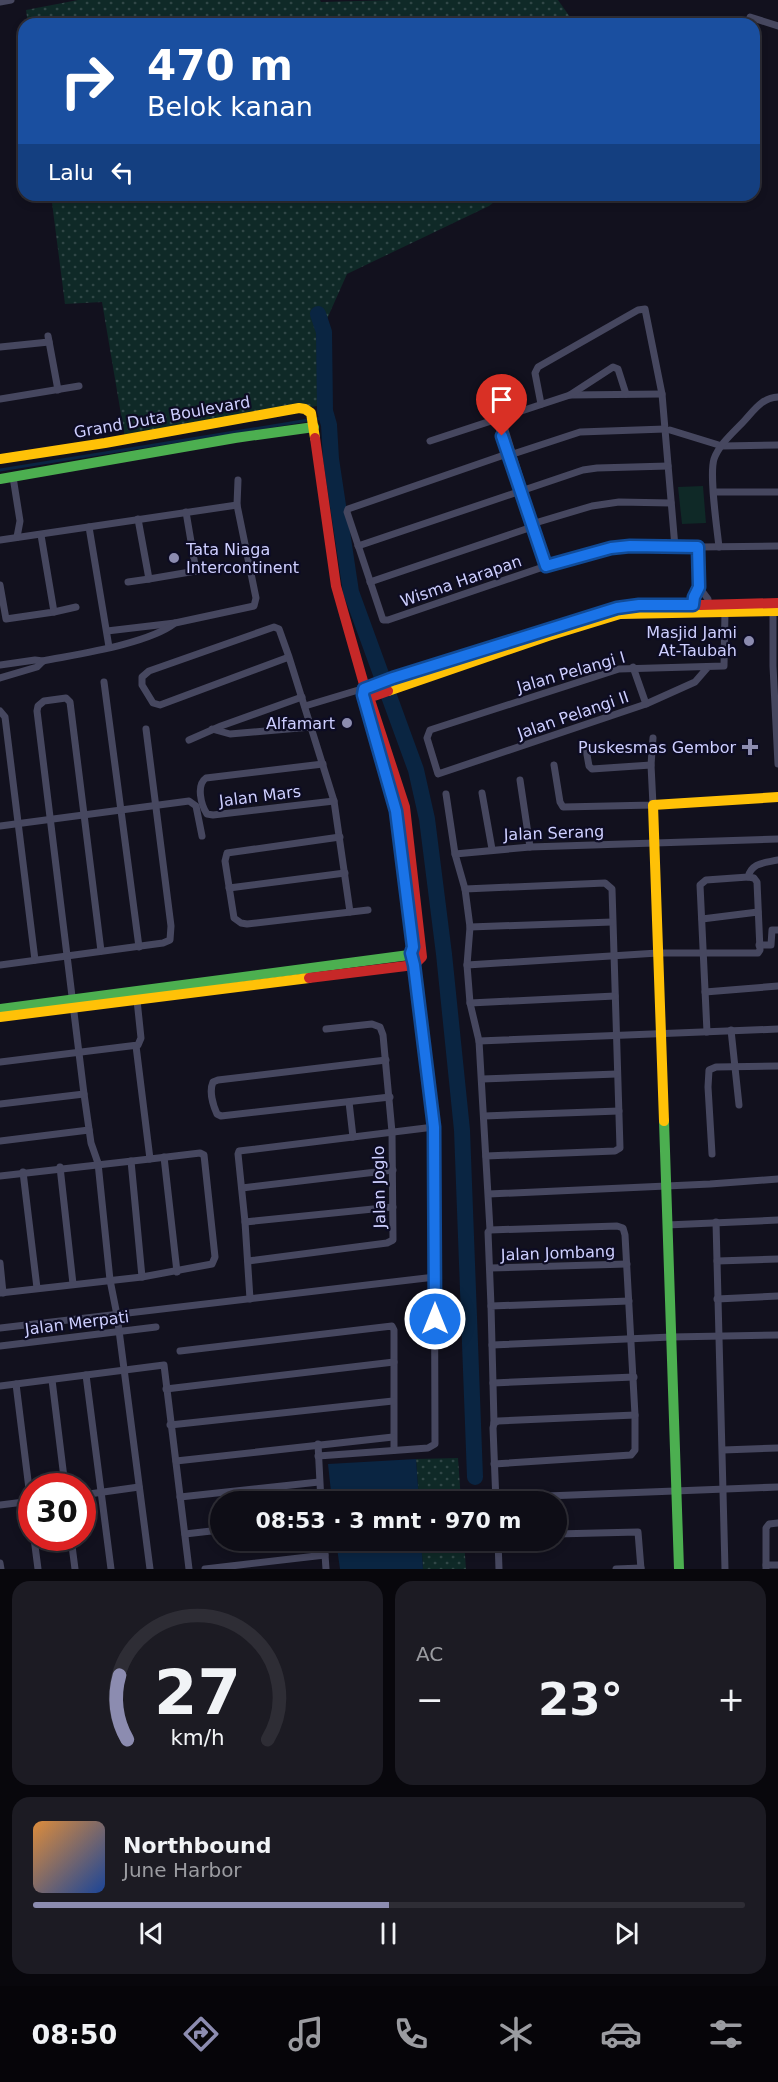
<!DOCTYPE html>
<html lang="id">
<meta charset="utf-8">
<style>
:root{--surface:#0e0d16;--page:#1c1b23;--text:#f1f3f6;--muted:#9b9ca1;--line:#2e2d35;--accent:#8c8cb0}
body{margin:0;font-family:"DejaVu Sans",sans-serif;background:var(--page);color:var(--text);height:100vh;display:flex;flex-direction:column;font-size:22px;white-space:nowrap}
*{box-sizing:border-box;margin:0}
p{font-size:20px;color:var(--muted)}
.icon{flex:none;width:33px;height:33px;fill:none;stroke:currentColor;stroke-width:2;stroke-linecap:round;stroke-linejoin:round}
.map{position:relative;height:1569px;overflow:hidden}
.panel{display:flex;flex-direction:column;gap:12px;padding:12px;background:#08070c;flex:1}
.panel>*{flex:none}
.guide{position:absolute;left:18px;top:18px;width:742px;height:183px;border-radius:18px;box-shadow:0 3px 9px #0003,0 0 0 2px var(--line);background:#1a4fa0;color:#fff;overflow:hidden}
.speed{position:absolute;left:18px;top:1473px;display:flex;gap:12px;font-size:30px;font-weight:700;text-align:center}
.speed>*{display:grid;place-content:center;width:78px;height:78px;border-radius:50%;background:var(--surface);box-shadow:0 3px 9px #0003,0 0 0 2px var(--line);line-height:1}
.speed .limit{border:9px solid #d22;background:#fff;color:#111}
.pin{position:absolute;display:grid;place-items:center;width:51px;height:51px;color:#fff;margin:-62px -26px;border-radius:50% 50% 50% 0;rotate:-45deg;box-shadow:0 0 6px #0007}
.pin .icon{rotate:45deg}
.me{position:absolute;width:66px;margin:-33px;rotate:0deg;stroke-linejoin:round;filter:drop-shadow(0 0 4px #0008)}
.turn{display:flex;align-items:center;gap:21px;height:126px;padding:0 30px;font-size:27px}
.turn .icon{width:78px;height:78px;stroke-width:2.5}
.turn b{display:block;font-size:42px;line-height:51px}
.then{display:flex;align-items:center;height:57px;padding:0 30px;background:#0003;gap:12px;font-size:22px}
.big{font-size:45px;font-weight:700;line-height:1.1}
.panel .widget{flex:1;display:flex;flex-direction:column;justify-content:center;gap:9px;min-width:0;padding:0 21px;border-radius:18px;background:var(--page)}
.panel .dial{align-items:center;gap:0}
.dial svg{height:156px;overflow:visible;fill:none;stroke:var(--line);stroke-width:7;stroke-linecap:round;text-anchor:middle}
.dial text{fill:var(--text);stroke:none}
.song{display:flex;align-items:center;gap:18px}
.cover{width:72px;height:72px;border-radius:9px;background:linear-gradient(135deg,hsl(30 70% 55%),hsl(220 70% 35%))}
.played{height:6px;border-radius:3px;background:linear-gradient(90deg,var(--accent) 50%,var(--line) 50%)}
.keys{display:flex;justify-content:space-around;direction:ltr}
.heat{display:flex;justify-content:space-between;align-items:center;font-size:33px;direction:ltr}
.panel .tiles{flex:1;display:grid;gap:12px;grid-template-columns:1fr 1fr}
.widget:last-child{grid-column:span 2}
.trip{position:absolute;left:210px;top:1491px;width:357px;height:60px;border-radius:30px;background:var(--surface);box-shadow:0 3px 9px #0003,0 0 0 2px var(--line);font-weight:700;line-height:60px;text-align:center}
.tabs{display:flex;height:96px;justify-content:space-around;align-items:center;background:#060509;color:var(--muted)}
.tabs .icon{width:42px;height:42px}
.tabs .active{color:var(--accent)}
.tabs b{font-size:27px;color:var(--text)}
.map>svg:first-child{display:block}
.grass{fill:url(#grass-dots)}
.garden{fill:#0f2927}
.water{fill:#0a2542}
.lines{fill:none;stroke-linecap:round;stroke-linejoin:round}
.stream{stroke:#0a2542;stroke-width:3}
.river{stroke:#0a2542;stroke-width:16}
.street{stroke:#46475f;stroke-width:7}
.fast{stroke:#4caf50;stroke-width:10}
.slow{stroke:#ffc107;stroke-width:10}
.jam{stroke:#c62828;stroke-width:10}
.route-casing{stroke:#114b97;stroke-width:15}
.route{stroke:#1a73e8;stroke-width:10}
.poi-dot{fill:#8c8cb0;stroke:#0d0c23;stroke-width:2}
.labels{text-anchor:middle;dominant-baseline:central;stroke-width:4.5;stroke-linejoin:round;paint-order:stroke}
.street-label{font-size:16px;fill:#cecfff;stroke:#0d0c23}
.poi-label{font-size:16px;fill:#cecfff;stroke:#0d0c23;text-anchor:end}
</style>
<div class="map">
<svg width="778" height="1569" viewBox="0 0 778 1569">
<defs>
<pattern id="grass-dots" width="8" height="8" patternUnits="userSpaceOnUse" patternTransform="scale(1.5)"><rect width="8" height="8" fill="#0f2927"/><path d="M2 2h.1M6 6h.1" fill="none" stroke="#314747" stroke-width="1.8" stroke-linecap="round"/></pattern>
</defs>
<rect width="100%" height="100%" fill="#12111e"/>
<g class="grass">
<path d="M 78,0 L 320,0 L 321,2 L 395,0 L 558,0 L 575,24 L 28,24 L 26,10 Z"/>
<path d="M 51,195 L 503,195 L 489,206 L 347,274 L 327,319 L 329,404 L 125,438 L 102,302 L 65,304 Z"/>
<path d="M 458,1458 L 461,1501 L 419,1501 L 416,1459 Z"/>
<path d="M 421,1541 L 464,1541 L 466,1569 L 423,1569 Z"/>
</g>
<path class="garden" d="M 703,486 L 706,523 L 682,524 L 678,487 Z"/>
<g class="water">
<path d="M 416,1459 L 419,1501 L 332,1501 L 328,1464 Z"/>
<path d="M 336,1541 L 421,1541 L 423,1569 L 340,1569 Z"/>
</g>
<g class="lines">
<g class="stream">
<path d="M 316,419 L 327,417"/>
<path d="M 0,470 L 309,420"/>
</g>
<path class="river" d="M 318,314 L 324,332 L 325,411 L 329,425 L 331,459 L 351,592 L 416,770 L 427,819 L 444,954 L 462,1130 L 475,1477"/>
<g class="street">
<path d="M 0,2 L 11,0"/>
<path d="M 750,17 L 778,26"/>
<path d="M 48,336 L 58,390"/>
<path d="M 0,347 L 49,342"/>
<path d="M 570,395 L 662,394"/>
<path d="M 0,399 L 79,386"/>
<path d="M 541,404 L 535,373 L 538,367 L 638,310 L 645,309 L 662,394 L 675,547"/>
<path d="M 501,417 L 520,478"/>
<path d="M 496,419 L 546,566"/>
<path d="M 670,430 L 722,446 L 778,445"/>
<path d="M 430,441 L 570,395 L 613,367 L 618,369 L 626,394"/>
<path d="M 507,454 L 348,509 L 347,512 L 383,620 L 388,620 L 549,565 L 611,548 L 778,546"/>
<path d="M 513,454 L 580,432 L 665,429"/>
<path d="M 13,477 L 20,521 L 17,537"/>
<path d="M 715,492 L 778,492"/>
<path d="M 138,519 L 149,579 L 196,571 L 186,512"/>
<path d="M 535,523 L 592,506 L 619,502 L 671,503"/>
<path d="M 89,527 L 109,647"/>
<path d="M 0,540 L 237,505"/>
<path d="M 358,546 L 583,470 L 597,468 L 668,466"/>
<path d="M 719,547 C 717,528 709,475 714,459 C 719,444 735,431 745,420 C 755,409 762,398 778,397"/>
<path d="M 196,571 L 217,568"/>
<path d="M 128,582 L 149,579"/>
<path d="M 370,582 L 532,527"/>
<path d="M 0,585 L 6,619 L 54,612 L 41,535"/>
<path d="M 699,587 L 708,599 L 708,608"/>
<path d="M 773,607 L 773,666 L 778,764"/>
<path d="M 54,612 L 76,607"/>
<path d="M 693,612 L 693,600 L 699,587 L 698,547"/>
<path d="M 107,631 L 175,623"/>
<path d="M 289,657 L 160,705 L 153,703 L 142,685 L 142,677 L 149,671 L 274,627 L 279,629 L 289,657 L 334,801 L 350,912"/>
<path d="M 0,665 L 35,660 L 43,661"/>
<path d="M 633,667 L 646,704"/>
<path d="M 708,667 L 695,682 L 646,704 L 438,774 L 427,738 L 430,730 L 433,729 L 619,669 L 724,666 L 725,612"/>
<path d="M 0,678 L 37,667 L 43,661 C 78,654 148,644 175,623 L 254,606 L 256,598 L 237,505 L 238,480"/>
<path d="M 104,682 L 139,947"/>
<path d="M 305,706 L 365,688"/>
<path d="M 0,711 L 5,717 L 35,960"/>
<path d="M 212,729 L 230,734 L 311,727"/>
<path d="M 189,740 L 221,726 L 302,697"/>
<path d="M 586,749 L 589,766 L 592,769 L 651,765"/>
<path d="M 323,764 L 206,778 C 196,785 201,805 207,814 L 213,815 L 334,801"/>
<path d="M 554,765 L 560,802 L 563,807 L 653,805 L 651,765 L 653,738"/>
<path d="M 520,780 L 530,847"/>
<path d="M 482,793 L 492,849"/>
<path d="M 446,794 L 455,854 L 465,889 L 470,927 L 467,965 L 470,1003 L 479,1041 L 490,1230 L 488,1232 L 491,1306"/>
<path d="M 0,826 L 189,801 L 196,806 L 202,836"/>
<path d="M 340,837 L 227,853 L 225,861 L 234,918 L 241,923 L 247,924 L 368,910"/>
<path d="M 455,854 L 530,847 L 778,839"/>
<path d="M 229,888 L 345,873"/>
<path d="M 465,889 L 605,883 L 612,889 L 620,1148 L 615,1151 L 486,1156"/>
<path d="M 702,919 L 758,912"/>
<path d="M 470,927 L 612,922"/>
<path d="M 759,945 L 771,945 L 772,930 L 778,930"/>
<path d="M 101,951 L 70,702 L 66,698 L 44,701 L 38,706 L 37,711 L 84,1094 L 91,1143 L 98,1163 L 110,1280 L 117,1315 L 150,1569"/>
<path d="M 0,965 L 163,943 L 170,940 L 171,926 L 146,729"/>
<path d="M 467,965 L 658,953 L 758,953 L 760,950 L 757,882 L 754,878 L 748,877"/>
<path d="M 705,992 L 778,986"/>
<path d="M 470,1003 L 615,996"/>
<path d="M 731,1030 L 739,1105"/>
<path d="M 707,1032 L 700,885 L 706,880 L 748,877 C 752,862 765,863 778,860"/>
<path d="M 479,1041 L 778,1029"/>
<path d="M 386,1060 L 218,1080 L 213,1082 C 209,1091 213,1105 217,1114 L 221,1116 L 390,1097"/>
<path d="M 0,1062 L 138,1045 L 141,1038 L 137,1000"/>
<path d="M 482,1079 L 617,1074"/>
<path d="M 349,1102 L 353,1137"/>
<path d="M 0,1104 L 84,1094"/>
<path d="M 484,1116 L 619,1111"/>
<path d="M 0,1141 L 89,1130"/>
<path d="M 712,1154 L 708,1087 L 709,1070 L 716,1067 L 778,1066"/>
<path d="M 164,1157 L 177,1272"/>
<path d="M 131,1161 L 142,1277"/>
<path d="M 60,1167 L 73,1284"/>
<path d="M 23,1172 L 37,1288"/>
<path d="M 0,1176 L 150,1159 L 136,1046"/>
<path d="M 242,1188 L 393,1170"/>
<path d="M 489,1194 L 710,1184 L 778,1179"/>
<path d="M 245,1222 L 393,1207"/>
<path d="M 716,1222 L 725,1569"/>
<path d="M 667,1225 L 778,1220"/>
<path d="M 490,1230 L 617,1226 L 623,1228 L 625,1235 L 635,1415 L 635,1450 L 631,1455 L 494,1464"/>
<path d="M 248,1261 L 387,1243 L 393,1240 L 392,1132 L 383,1035 L 380,1027 L 372,1024 L 326,1029"/>
<path d="M 717,1261 L 778,1259"/>
<path d="M 0,1263 L 3,1293"/>
<path d="M 490,1268 L 627,1264"/>
<path d="M 0,1293 L 142,1277 L 212,1264 L 215,1257 L 204,1155 L 200,1153 L 150,1159"/>
<path d="M 250,1299 L 245,1222 L 238,1154 L 239,1151 L 434,1127"/>
<path d="M 717,1299 L 778,1296"/>
<path d="M 0,1328 L 435,1277"/>
<path d="M 492,1345 L 671,1337 L 778,1335"/>
<path d="M 0,1346 L 156,1327"/>
<path d="M 180,1351 L 392,1326 L 394,1330 L 394,1450"/>
<path d="M 86,1375 L 111,1569"/>
<path d="M 52,1380 L 65,1486"/>
<path d="M 493,1383 L 634,1377"/>
<path d="M 16,1384 L 32,1513"/>
<path d="M 0,1386 L 164,1365 L 189,1569"/>
<path d="M 166,1389 L 394,1362"/>
<path d="M 494,1423 L 498,1421 L 635,1415"/>
<path d="M 170,1425 L 393,1401"/>
<path d="M 318,1444 L 321,1502"/>
<path d="M 723,1450 L 778,1448"/>
<path d="M 318,1456 L 428,1448 L 435,1444 L 434,1127 L 413,961"/>
<path d="M 176,1461 L 393,1437"/>
<path d="M 82,1495 L 139,1487"/>
<path d="M 180,1497 L 319,1482"/>
<path d="M 496,1498 L 778,1487"/>
<path d="M 496,1502 L 493,1428 L 494,1423 L 491,1306 L 629,1301"/>
<path d="M 0,1505 L 32,1501"/>
<path d="M 185,1534 L 220,1530"/>
<path d="M 556,1534 L 638,1532 L 641,1569"/>
<path d="M 34,1538 L 38,1569"/>
<path d="M 71,1538 L 75,1569"/>
<path d="M 324,1540 L 326,1569"/>
<path d="M 498,1540 L 499,1569"/>
<path d="M 0,1563 L 1,1569"/>
<path d="M 766,1565 L 778,1565"/>
<path d="M 205,1569 L 325,1555"/>
<path d="M 616,1569 L 641,1568"/>
<path d="M 766,1569 L 766,1528 L 769,1524 L 778,1523"/>
</g>
<g class="fast">
<path d="M 0,479 L 235,438 L 314,427"/>
<path d="M 0,1009 L 409,955 L 413,947 L 412,938"/>
<path d="M 664,1121 L 679,1569"/>
</g>
<g class="slow">
<path d="M 0,459 L 105,443 L 299,408 L 305,409 L 311,413 L 315,438"/>
<path d="M 388,691 L 548,636 L 620,614 L 778,611"/>
<path d="M 367,708 L 363,692 L 368,686 L 536,633"/>
<path d="M 0,1017 L 309,978"/>
<path d="M 664,1121 L 653,805 L 778,797"/>
</g>
<g class="jam">
<path d="M 315,438 L 336,586 L 365,688 L 369,694"/>
<path d="M 700,605 L 778,603"/>
<path d="M 375,737 L 396,811 L 412,938"/>
<path d="M 309,978 L 414,965 L 422,957 L 405,807 L 370,700 L 371,697 L 388,691"/>
</g>
</g>
<g class="lines">
<defs>
<path id="route" d="M 435,1319 L 434,1127 L 414,965 L 411,953 L 413,947 L 396,811 L 363,695 L 364,689 L 393,678 L 617,608 L 639,605 L 693,605 L 694,597 L 699,587 L 698,547 L 630,546 L 611,548 L 546,566 L 502,436"/>
</defs>
<use href="#route" class="route-casing"/>
<use href="#route" class="route"/>
</g>
<g class="poi-dot">
<circle cx="174" cy="558" r="6"/>
<circle cx="749" cy="641" r="6"/>
<circle cx="347" cy="723" r="6"/>
<path d="M747 738h6v6h6v6h-6v6h-6v-6h-6v-6h6z"/>
</g>
<g class="labels">
<g class="street-label">
<text transform="translate(162 417) rotate(-10)">Grand Duta Boulevard</text>
<text transform="translate(461 581) rotate(-19)">Wisma Harapan</text>
<text transform="translate(571 672) rotate(-16)">Jalan Pelangi I</text>
<text transform="translate(573 715) rotate(-19)">Jalan Pelangi II</text>
<text transform="translate(260 796) rotate(-7)">Jalan Mars</text>
<text transform="translate(554 833) rotate(-2)">Jalan Serang</text>
<text transform="translate(379 1187) rotate(-91)">Jalan Joglo</text>
<text transform="translate(558 1253) rotate(-2)">Jalan Jombang</text>
<text transform="translate(77 1323) rotate(-7)">Jalan Merpati</text>
</g>
<g class="poi-label">
<text x="186" y="549" text-anchor="start">Tata Niaga<tspan x="186" dy="18">Intercontinent</tspan></text>
<text x="737" y="632">Masjid Jami<tspan x="737" dy="18">At-Taubah</tspan></text>
<text x="335" y="723">Alfamart</text>
<text x="736" y="747">Puskesmas Gembor</text>
</g>
</g>
</svg>
<div class="speed"><div class="limit">30</div></div>
<div class="pin" style="left:502px;top:436px;background:#d93025"><svg class="icon" aria-label="arrive" viewBox="0 0 24 24"><path d="M6 21V4h12l-3 4 3 4H6"/></svg></div>
<svg class="me" style="left:435px;top:1319px" viewBox="-20 -20 40 40"><circle r="17" fill="#1a73e8" stroke="#fff" stroke-width="3"/><path d="M0-11L8 9 0 5-8 9z" fill="#fff"/></svg>
<div class="trip">08:53 · 3 mnt · 970 m</div>
<div class="guide">
<div class="turn"><svg class="icon" aria-label="right" viewBox="0 0 24 24"><path d="M7 20v-9h11M14 6l5 5-5 5"/></svg><div><b>470 m</b>Belok kanan</div></div>
<div class="then">Lalu<svg class="icon" aria-label="left" viewBox="0 0 24 24"><path d="M17 20v-9H6M10 6l-5 5 5 5"/></svg></div>
</div>
</div>
<section class="panel">
<div class="tiles">
<div class="widget dial"><svg viewBox="0 0 100 80">
<path d="M14 69A42 42 0 1 1 86 69"/>
<path d="M14 69A42 42 0 0 1 10 36" stroke="#8c8cb0"/>
<text x="50" y="56" font-size="32" font-weight="700">27</text>
<text x="50" y="72" font-size="11">km/h</text>
</svg></div>
<div class="widget"><p>AC</p>
<div class="heat"><a>−</a><b class="big">23°</b><a>+</a></div>
</div>
<div class="widget">
<div class="song"><i class="cover"></i><div><b>Northbound</b><p>June Harbor</p></div></div>
<div class="played"></div>
<div class="keys"><svg class="icon" aria-label="previous" viewBox="0 0 24 24"><path d="M18 5L8 12l10 7zM5 5v14"/></svg><svg class="icon" aria-label="pause" viewBox="0 0 24 24"><path d="M8 5v14M16 5v14"/></svg><svg class="icon" aria-label="next" viewBox="0 0 24 24"><path d="M6 5l10 7-10 7zM19 5v14"/></svg></div>
</div>
</div>
</section>
<nav class="tabs">
<b>08:50</b>
<svg class="icon active" aria-label="directions" viewBox="0 0 24 24"><path d="M12 3l9 9-9 9-9-9zM9 14v-3h6M13 9l2 2-2 2"/></svg>
<svg class="icon" aria-label="music" viewBox="0 0 24 24"><path d="M9 18V5l10-2v13"/><circle cx="6" cy="18" r="3"/><circle cx="16" cy="16" r="3"/></svg>
<svg class="icon" aria-label="phone" viewBox="0 0 24 24"><path d="M5 4h4l2 5-3 2q2 4 5 5l2-3 5 2v4C11 20 4 13 5 4z"/></svg>
<svg class="icon" aria-label="climate" viewBox="0 0 24 24"><path d="M12 3v18M4 7l16 10M4 17L20 7"/></svg>
<svg class="icon" aria-label="car" viewBox="0 0 24 24"><path d="M5 17H2v-5l4-1 3-4h7l3 4 3 1v5h-3M9 17h6M6 11h13"/><circle cx="7" cy="17" r="2"/><circle cx="17" cy="17" r="2"/></svg>
<svg class="icon" aria-label="filters" viewBox="0 0 24 24"><path d="M4 7h16M4 17h16"/><circle cx="9" cy="7" r="2"/><circle cx="15" cy="17" r="2"/></svg>
</nav>
